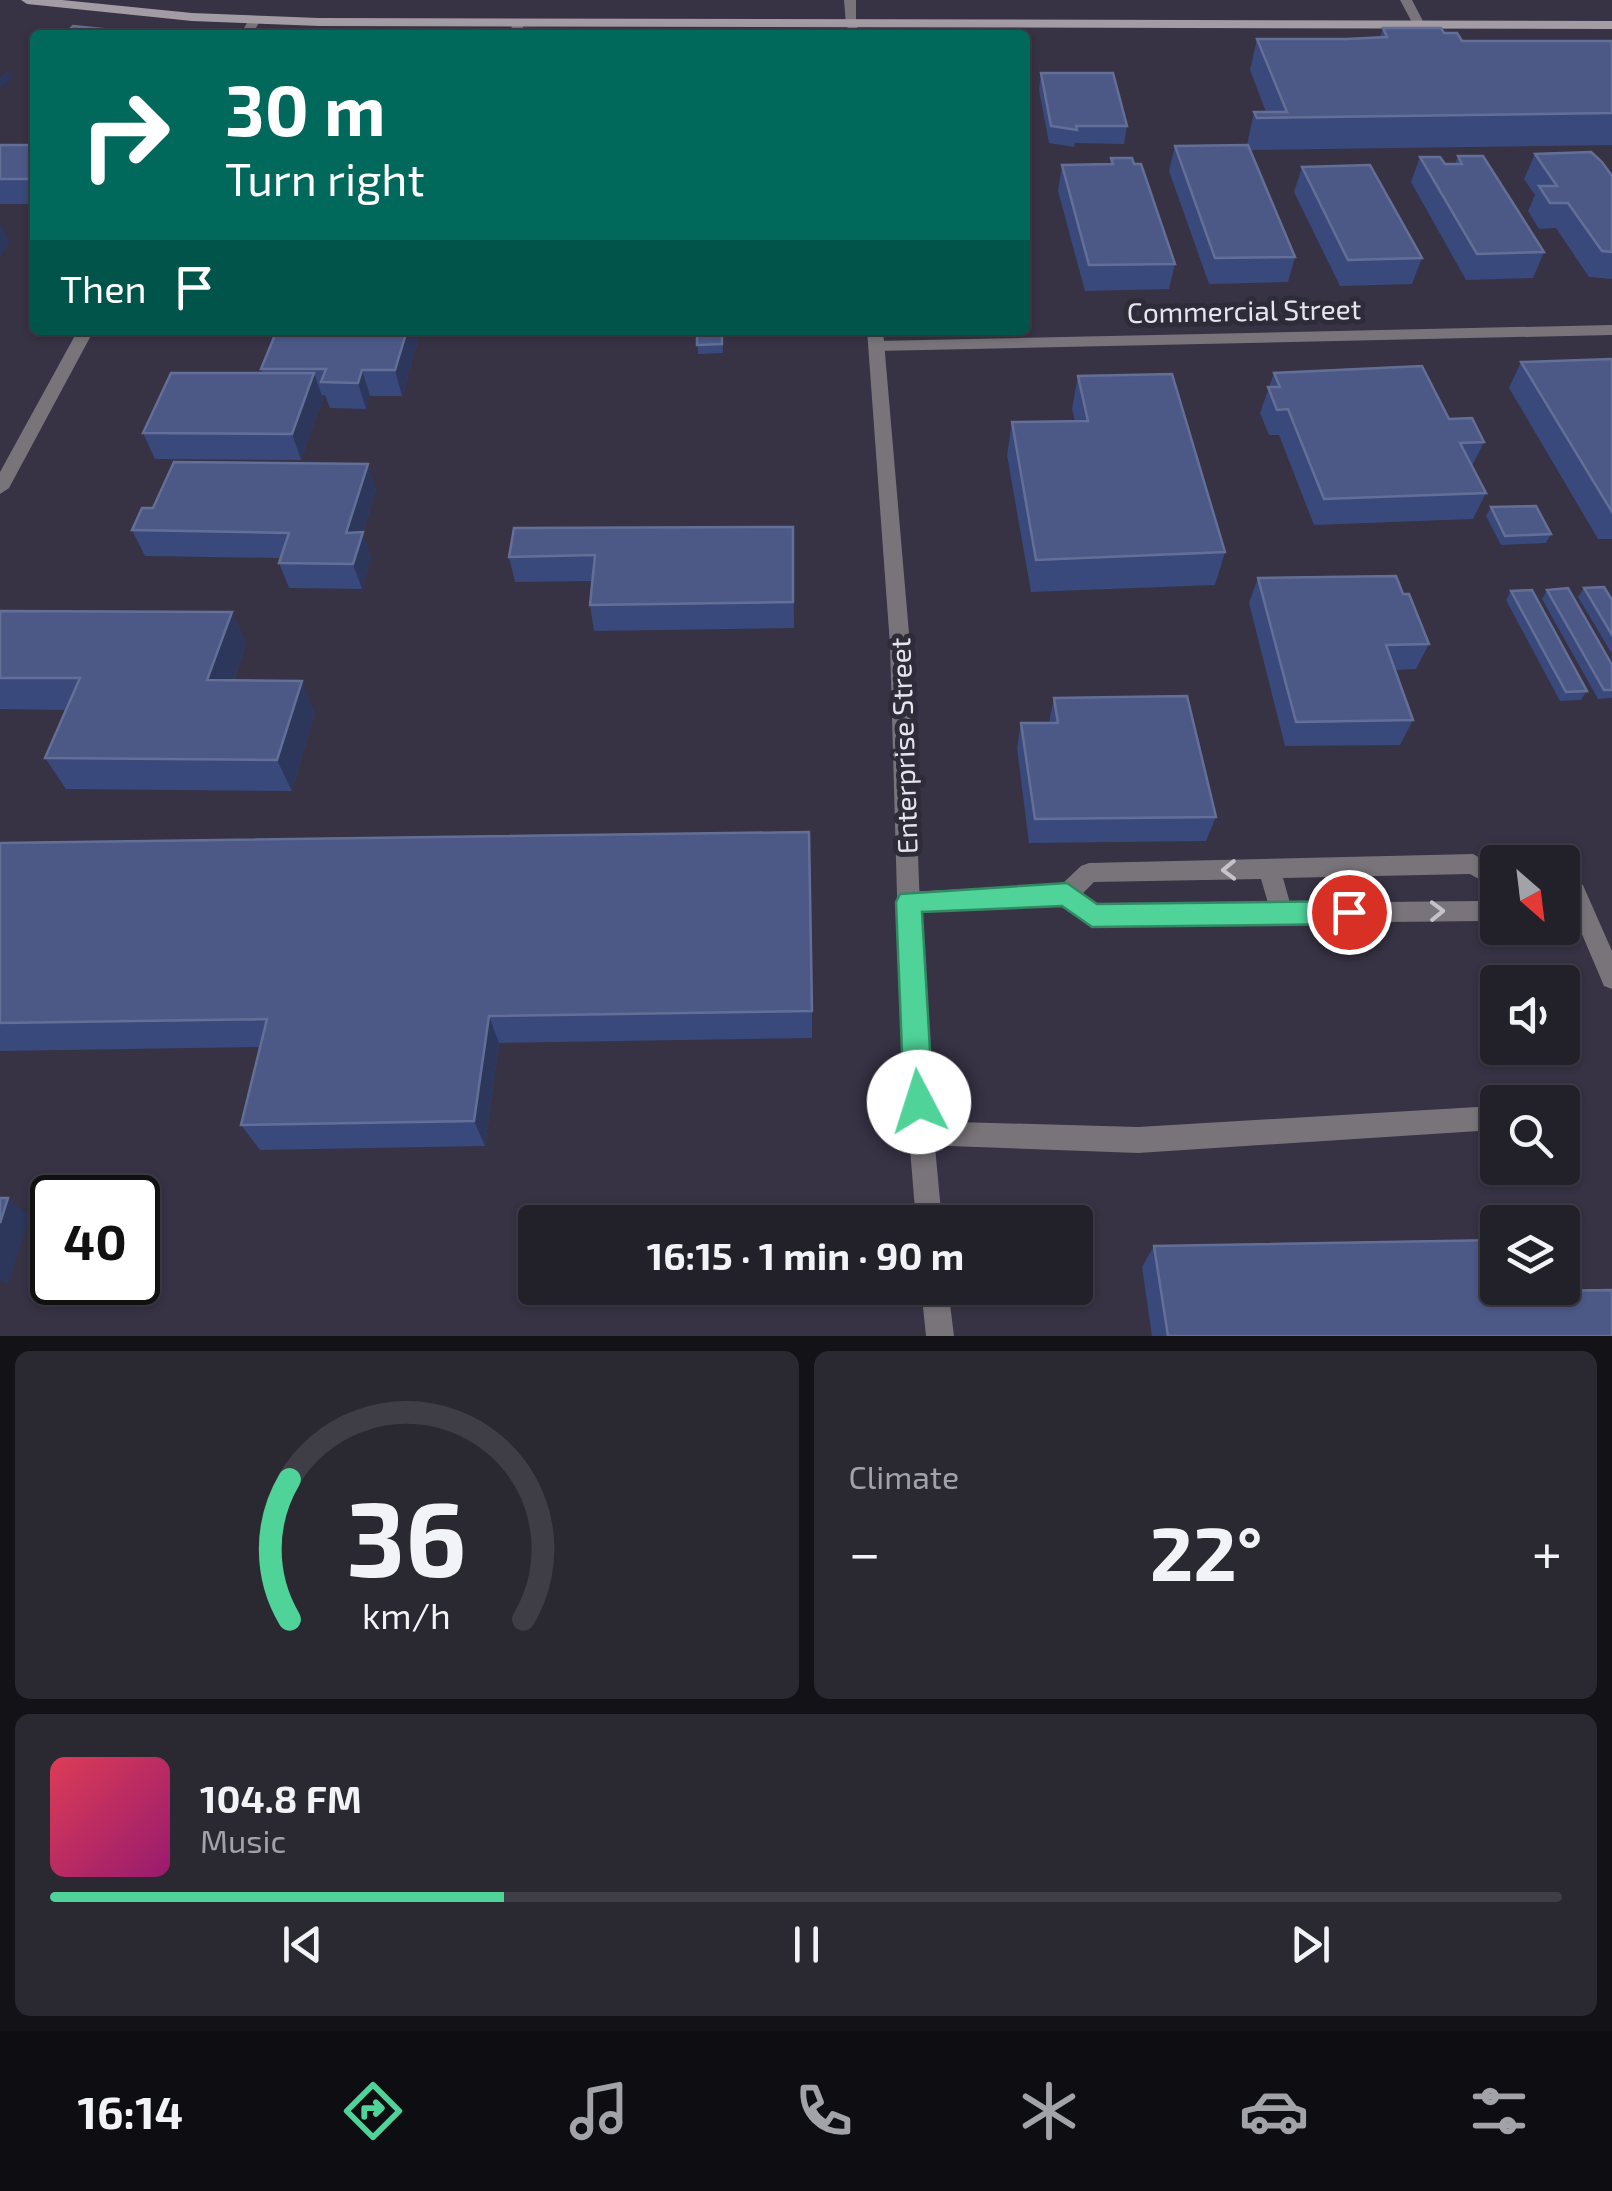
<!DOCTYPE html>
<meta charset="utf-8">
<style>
:root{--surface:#22212a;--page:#2a2932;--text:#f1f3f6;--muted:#a2a3a8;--line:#3f3e47;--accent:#4fd399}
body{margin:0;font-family:"Exo 2",sans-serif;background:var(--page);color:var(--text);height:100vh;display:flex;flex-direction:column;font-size:38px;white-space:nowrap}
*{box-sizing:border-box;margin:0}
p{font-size:32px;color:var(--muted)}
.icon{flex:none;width:55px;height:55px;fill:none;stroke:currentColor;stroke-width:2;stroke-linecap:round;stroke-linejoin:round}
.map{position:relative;height:1336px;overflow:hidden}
.panel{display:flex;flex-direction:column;gap:15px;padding:15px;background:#131217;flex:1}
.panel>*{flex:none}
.top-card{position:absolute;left:30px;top:30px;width:1000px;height:305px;border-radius:10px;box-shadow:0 2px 8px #0004,0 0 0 2px var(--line);background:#00695c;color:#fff;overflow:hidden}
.needle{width:65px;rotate:152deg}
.fabs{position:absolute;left:1480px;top:845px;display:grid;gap:20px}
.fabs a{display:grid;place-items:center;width:100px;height:100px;border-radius:10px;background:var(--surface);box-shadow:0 2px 8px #0004,0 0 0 2px var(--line);font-size:50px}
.speed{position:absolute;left:30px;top:1175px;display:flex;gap:20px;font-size:50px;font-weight:700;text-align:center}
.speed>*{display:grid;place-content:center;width:130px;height:130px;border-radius:50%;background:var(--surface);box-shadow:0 2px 8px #0004,0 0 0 2px var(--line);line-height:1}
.speed .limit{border:5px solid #111;border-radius:15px;background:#fff;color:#111}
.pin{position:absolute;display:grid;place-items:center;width:85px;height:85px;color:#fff;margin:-42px;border:5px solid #fff;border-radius:50%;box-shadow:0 2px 10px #0007}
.me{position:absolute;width:110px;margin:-55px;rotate:355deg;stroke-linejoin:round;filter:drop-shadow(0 0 8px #0008)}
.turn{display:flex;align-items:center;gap:35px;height:210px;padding:0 30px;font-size:45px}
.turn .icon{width:130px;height:130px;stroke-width:2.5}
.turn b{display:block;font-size:70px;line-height:85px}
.then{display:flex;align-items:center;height:95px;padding:0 30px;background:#0003;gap:20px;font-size:38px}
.big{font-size:75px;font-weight:700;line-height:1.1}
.panel .widget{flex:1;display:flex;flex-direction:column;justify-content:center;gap:15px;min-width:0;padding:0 35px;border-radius:15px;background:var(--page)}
.panel .dial{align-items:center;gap:0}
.dial svg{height:260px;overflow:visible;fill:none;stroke:var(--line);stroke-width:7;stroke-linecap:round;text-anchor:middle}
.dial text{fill:var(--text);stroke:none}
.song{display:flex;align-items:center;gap:30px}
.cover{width:120px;height:120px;border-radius:15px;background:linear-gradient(135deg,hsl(350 70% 55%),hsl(320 70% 35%))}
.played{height:10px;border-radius:5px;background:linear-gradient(90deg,var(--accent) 30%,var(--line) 30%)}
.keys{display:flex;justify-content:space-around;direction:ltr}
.heat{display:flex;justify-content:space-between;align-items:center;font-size:55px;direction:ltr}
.panel .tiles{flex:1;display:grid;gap:15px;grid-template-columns:1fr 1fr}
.widget:last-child{grid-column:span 2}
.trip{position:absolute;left:518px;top:1205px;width:575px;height:100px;border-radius:10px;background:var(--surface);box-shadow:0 2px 8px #0004,0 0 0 2px var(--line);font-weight:700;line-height:100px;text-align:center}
.tabs{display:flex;height:160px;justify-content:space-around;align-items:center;background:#0e0d11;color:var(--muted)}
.tabs .icon{width:70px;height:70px}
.tabs .selected{color:var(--accent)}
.tabs b{font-size:45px;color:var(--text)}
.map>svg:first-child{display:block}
.built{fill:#373244;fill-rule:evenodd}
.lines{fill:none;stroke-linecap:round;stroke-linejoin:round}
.service{fill:#797479;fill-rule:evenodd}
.minor{fill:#797479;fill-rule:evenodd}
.tertiary{fill:#797479;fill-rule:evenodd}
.secondary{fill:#a39ca4;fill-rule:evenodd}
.wall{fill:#39497b}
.shaded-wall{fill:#2d365b}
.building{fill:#4c5987;stroke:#646f97;stroke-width:2.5}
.oneway{stroke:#c5c2ca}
.route{fill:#4fd399;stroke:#338963;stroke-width:2.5}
.labels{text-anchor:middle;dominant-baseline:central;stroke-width:10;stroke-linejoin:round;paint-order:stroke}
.street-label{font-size:28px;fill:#e6e4ec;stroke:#2e2c38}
</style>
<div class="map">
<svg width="1612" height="1336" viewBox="0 0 1612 1336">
<rect width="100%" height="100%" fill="#2e2c38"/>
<path class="built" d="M 0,0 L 1612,0 L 1612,1336 L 0,1336 ZM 35,35 L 1025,35 L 1025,330 L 35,330 ZM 1498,862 L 1562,862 L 1562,928 L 1498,928 ZM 1498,982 L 1562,982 L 1562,1048 L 1498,1048 ZM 1498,1102 L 1562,1102 L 1562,1168 L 1498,1168 ZM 52,1198 L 138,1198 L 138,1282 L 52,1282 ZM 535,1222 L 1075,1222 L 1075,1288 L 535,1288 ZM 1498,1222 L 1562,1222 L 1562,1288 L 1498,1288 Z"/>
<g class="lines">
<g class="service">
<path d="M 1400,0 L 1412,0 L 1425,25 L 1423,28 L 1415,28 Z"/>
<path d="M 514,20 L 524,23 L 521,35 L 509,35 Z"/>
<path d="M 1473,854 L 1498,868 L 1498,912 L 1483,921 L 1092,925 L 1063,904 L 909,912 L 901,909 L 898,902 L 901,895 L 909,892 L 1062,884 L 1081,866 L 1089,863 ZM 1470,874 L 1496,889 L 1478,901 L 1290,903 L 1283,878 ZM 1261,879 L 1268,903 L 1097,905 L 1083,893 L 1094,882 Z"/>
<path d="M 1562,877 L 1583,885 L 1586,892 L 1612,951 L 1612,989 L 1604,986 L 1567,899 L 1562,897 Z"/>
<path d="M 1494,1106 L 1498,1107 L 1498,1129 L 1494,1130 L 1138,1153 L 922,1145 L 913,1142 L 909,1133 L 913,1124 L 922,1121 L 1138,1127 Z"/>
</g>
<g class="minor">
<path d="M 844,0 L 856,0 L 856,28 L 846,25 Z"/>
<path d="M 1612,325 L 1612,335 L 877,351 L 869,346 L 877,341 Z"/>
</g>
<g class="tertiary">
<path d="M 251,16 L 261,19 L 252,35 L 240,35 Z"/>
<path d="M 848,22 L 856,22 L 859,35 L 847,35 Z"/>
<path d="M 78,330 L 94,330 L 9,488 L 0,494 L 0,472 Z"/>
<path d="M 867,330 L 883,330 L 910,645 L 925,1039 L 942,1222 L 916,1222 L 901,1039 L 890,645 Z"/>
<path d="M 921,1288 L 948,1288 L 954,1336 L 926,1336 Z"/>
</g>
<path class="secondary" d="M 21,0 L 62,0 L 192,13 L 319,18 L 1612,21 L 1612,29 L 319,26 L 192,21 L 27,4 Z"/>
</g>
<g class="wall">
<path d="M 1383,28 L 1444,33 L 1462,41 L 1612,41 L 1612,145 L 1250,150 L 1295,257 L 1288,282 L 1209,284 L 1169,171 L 1175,146 L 1247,145 L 1254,112 L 1266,112 L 1250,70 L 1257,39 L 1346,39 L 1380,37 Z"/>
<path d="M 1041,73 L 1127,126 L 1124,144 L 1075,143 L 1074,147 L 1049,143 L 1039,90 Z"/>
<rect x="0" y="145" width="35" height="59"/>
<path d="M 1535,154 L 1612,176 L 1612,279 L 1589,277 L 1556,228 L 1539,229 L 1528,211 L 1535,195 L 1524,179 Z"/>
<path d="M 1458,156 L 1544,252 L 1533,278 L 1466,280 L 1411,182 L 1420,157 L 1445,164 L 1455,164 Z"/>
<path d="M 1111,158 L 1175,264 L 1169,289 L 1085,291 L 1058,191 L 1062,165 L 1110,165 Z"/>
<path d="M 1302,167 L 1422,258 L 1412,284 L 1340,286 L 1294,192 Z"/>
<path d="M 421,330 L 402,396 L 370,396 L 366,409 L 330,408 L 325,395 L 322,395 L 323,399 L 301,460 L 155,459 L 143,433 L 262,373 L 261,369 Z"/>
<path d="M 697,330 L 722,330 L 723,353 L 698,354 Z"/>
<path d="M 1612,359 L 1612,539 L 1598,539 L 1509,388 L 1521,362 Z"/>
<path d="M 1274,373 L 1449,419 L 1484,442 L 1472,466 L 1486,493 L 1473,519 L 1314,525 L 1279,435 L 1269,435 L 1260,413 Z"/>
<path d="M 1078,376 L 1225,552 L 1215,585 L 1031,592 L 1007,455 L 1012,422 L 1075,421 L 1072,409 Z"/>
<path d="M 368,464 L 376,490 L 363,533 L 371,558 L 362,589 L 289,588 L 279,563 L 280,558 L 145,556 L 132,530 L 153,508 Z"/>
<path d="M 1491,507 L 1551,534 L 1546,543 L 1501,545 L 1486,516 Z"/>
<path d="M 793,527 L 794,628 L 594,631 L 590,605 L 593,581 L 515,582 L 509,557 Z"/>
<path d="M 1258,578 L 1403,594 L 1429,644 L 1416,669 L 1395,670 L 1413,720 L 1400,745 L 1285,746 L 1249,603 Z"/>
<path d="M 1584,588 L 1612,600 L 1612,654 L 1578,597 Z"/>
<path d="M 1547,590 L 1612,665 L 1612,698 L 1598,699 L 1542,599 Z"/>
<path d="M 1511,591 L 1587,691 L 1581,700 L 1560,701 L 1506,600 Z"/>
<path d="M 0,611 L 232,612 L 246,644 L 234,680 L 315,712 L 292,791 L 66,789 L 45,758 L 66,710 L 0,709 Z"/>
<path d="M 1054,698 L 1216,817 L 1206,841 L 1029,843 L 1017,748 L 1021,723 L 1049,723 Z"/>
<path d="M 0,843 L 812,1011 L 812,1038 L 499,1043 L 485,1146 L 260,1150 L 241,1125 L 260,1047 L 0,1051 Z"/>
<path d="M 1154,1246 L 1544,1291 L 1612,1336 L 1152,1336 L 1142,1267 Z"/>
</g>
<g class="shaded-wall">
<path d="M 8,70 L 12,78 L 0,89 L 0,77 Z"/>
<path d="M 1,224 L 10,242 L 0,258 L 0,226 Z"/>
<path d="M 407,330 L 421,330 L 402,396 L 395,370 Z"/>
<path d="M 362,370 L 370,396 L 366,409 L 358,383 Z"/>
<path d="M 314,373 L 323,399 L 301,460 L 292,434 Z"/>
<path d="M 368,464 L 376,490 L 363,533 L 371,558 L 362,589 L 353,564 L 346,533 Z"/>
<path d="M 232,612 L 246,644 L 223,712 L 207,680 Z"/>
<path d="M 302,681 L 315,712 L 292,791 L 277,760 Z"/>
<path d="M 489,1016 L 499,1043 L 485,1146 L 474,1121 Z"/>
<path d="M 8,1198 L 30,1216 L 8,1285 L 0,1280 L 0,1223 Z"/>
</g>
<g class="building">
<path d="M 73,26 L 112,30 L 107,35 L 64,35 Z"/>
<path d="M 1383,28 L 1441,28 L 1444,33 L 1457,33 L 1462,41 L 1612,41 L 1612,113 L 1257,118 L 1254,112 L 1287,112 L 1257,39 L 1346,39 L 1387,37 Z"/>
<path d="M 523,29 L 600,30 L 599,35 L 521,35 Z"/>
<path d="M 381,30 L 489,31 L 488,35 L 379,35 Z"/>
<path d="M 1041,73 L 1113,73 L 1127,126 L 1076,126 L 1077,130 L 1051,126 Z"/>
<rect x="0" y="145" width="35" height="34"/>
<path d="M 1248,145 L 1295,257 L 1215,258 L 1175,146 Z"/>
<path d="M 1591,152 L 1602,162 L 1612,176 L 1612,252 L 1602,251 L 1568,203 L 1550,203 L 1539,186 L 1557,186 L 1535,154 Z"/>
<path d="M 1458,156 L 1483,156 L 1544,252 L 1477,254 L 1420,157 L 1440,157 L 1445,164 L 1462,164 Z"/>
<path d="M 1111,158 L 1132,158 L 1134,164 L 1141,164 L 1175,264 L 1089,265 L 1062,165 L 1113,164 Z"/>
<path d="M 1370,165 L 1422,258 L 1348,260 L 1302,167 Z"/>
<path d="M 277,330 L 407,330 L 395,370 L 362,370 L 358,383 L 321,382 L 326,369 L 261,369 Z"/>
<path d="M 697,330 L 722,330 L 722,344 L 697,345 Z"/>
<path d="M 1612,359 L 1612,512 L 1521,362 Z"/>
<path d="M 1422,366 L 1449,419 L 1472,418 L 1484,442 L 1460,443 L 1486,493 L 1324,499 L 1288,409 L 1277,410 L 1268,387 L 1280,387 L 1274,373 Z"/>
<path d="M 171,373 L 314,373 L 292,434 L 143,433 Z"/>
<path d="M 1172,374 L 1225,552 L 1036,560 L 1012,422 L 1088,421 L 1078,376 Z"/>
<path d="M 174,462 L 368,464 L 346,533 L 363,532 L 353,564 L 279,563 L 289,533 L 132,530 L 142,508 L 153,508 Z"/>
<path d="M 1536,506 L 1551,534 L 1505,536 L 1491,507 Z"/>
<path d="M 793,527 L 793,602 L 590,605 L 595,555 L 509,557 L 514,528 Z"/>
<path d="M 1396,576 L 1403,594 L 1409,594 L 1429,644 L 1386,645 L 1413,720 L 1296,722 L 1258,578 Z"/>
<path d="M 1604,587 L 1612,600 L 1612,635 L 1584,588 Z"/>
<path d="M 1568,588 L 1612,665 L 1612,690 L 1604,690 L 1547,590 Z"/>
<path d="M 1532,590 L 1587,691 L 1566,692 L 1511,591 Z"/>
<path d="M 0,611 L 232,612 L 207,680 L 302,681 L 277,760 L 45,758 L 80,678 L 0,678 Z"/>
<path d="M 1187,696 L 1216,817 L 1035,819 L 1021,723 L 1058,723 L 1054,698 Z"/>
<path d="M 809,832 L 812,1011 L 489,1016 L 474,1121 L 241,1125 L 267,1019 L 0,1023 L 0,843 Z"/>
<path d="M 0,1198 L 8,1198 L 0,1223 Z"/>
<path d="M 1498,1240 L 1498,1288 L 1543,1288 L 1544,1291 L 1612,1290 L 1612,1336 L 1168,1336 L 1154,1246 Z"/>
</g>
<defs><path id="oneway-chevron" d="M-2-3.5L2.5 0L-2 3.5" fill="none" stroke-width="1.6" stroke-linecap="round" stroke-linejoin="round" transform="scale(2.5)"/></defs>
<g class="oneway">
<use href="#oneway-chevron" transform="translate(1229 870) rotate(179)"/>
<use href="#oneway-chevron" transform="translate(1437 911) rotate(-1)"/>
</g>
<path class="route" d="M 1067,883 L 1097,904 L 1349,901 L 1358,904 L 1362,912 L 1358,920 L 1349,924 L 1092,927 L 1062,906 L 922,912 L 933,1102 L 929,1111 L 919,1115 L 909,1111 L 904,1102 L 896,902 L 900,894 Z"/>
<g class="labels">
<g class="street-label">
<text transform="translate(1244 310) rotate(-1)">Commercial Street</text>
<text transform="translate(903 746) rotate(-92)">Enterprise Street</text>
</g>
</g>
</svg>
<div class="fabs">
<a><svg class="needle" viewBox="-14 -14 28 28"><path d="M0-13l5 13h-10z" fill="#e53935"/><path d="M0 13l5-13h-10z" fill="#a2a3a8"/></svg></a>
<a><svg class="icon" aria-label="sound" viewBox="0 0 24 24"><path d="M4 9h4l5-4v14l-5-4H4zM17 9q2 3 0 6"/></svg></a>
<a><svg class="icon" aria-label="search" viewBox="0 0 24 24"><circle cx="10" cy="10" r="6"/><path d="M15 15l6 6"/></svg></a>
<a><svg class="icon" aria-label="layers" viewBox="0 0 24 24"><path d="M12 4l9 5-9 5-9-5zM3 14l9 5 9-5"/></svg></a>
</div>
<div class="speed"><div class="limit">40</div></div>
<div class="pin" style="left:1349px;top:912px;background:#d93025"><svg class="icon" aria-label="arrive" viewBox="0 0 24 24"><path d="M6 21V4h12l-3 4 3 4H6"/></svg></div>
<svg class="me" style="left:919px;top:1102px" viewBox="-20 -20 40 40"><circle r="19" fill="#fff"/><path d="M0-13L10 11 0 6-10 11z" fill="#4fd399"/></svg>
<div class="trip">16:15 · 1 min · 90 m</div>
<div class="top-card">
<div class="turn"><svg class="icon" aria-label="right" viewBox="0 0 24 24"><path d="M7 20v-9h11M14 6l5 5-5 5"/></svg><div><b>30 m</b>Turn right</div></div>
<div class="then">Then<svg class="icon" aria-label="arrive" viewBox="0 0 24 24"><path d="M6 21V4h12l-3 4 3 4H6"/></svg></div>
</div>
</div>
<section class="panel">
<div class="tiles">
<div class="widget dial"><svg viewBox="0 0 100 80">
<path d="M14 69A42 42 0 1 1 86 69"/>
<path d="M14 69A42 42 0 0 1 14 26" stroke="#4fd399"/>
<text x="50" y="56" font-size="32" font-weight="700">36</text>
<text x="50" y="72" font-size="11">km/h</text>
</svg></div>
<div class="widget"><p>Climate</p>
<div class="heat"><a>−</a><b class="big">22°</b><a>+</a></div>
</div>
<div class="widget">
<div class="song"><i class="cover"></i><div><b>104.8 FM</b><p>Music</p></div></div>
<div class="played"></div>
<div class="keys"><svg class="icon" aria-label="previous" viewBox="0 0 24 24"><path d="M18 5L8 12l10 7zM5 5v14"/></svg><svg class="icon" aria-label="pause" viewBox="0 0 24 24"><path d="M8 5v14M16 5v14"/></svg><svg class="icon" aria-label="next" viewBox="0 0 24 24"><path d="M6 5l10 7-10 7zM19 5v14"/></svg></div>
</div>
</div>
</section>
<nav class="tabs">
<b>16:14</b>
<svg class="icon selected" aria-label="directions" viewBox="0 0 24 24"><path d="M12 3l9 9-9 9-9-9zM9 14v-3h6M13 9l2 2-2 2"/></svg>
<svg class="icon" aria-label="music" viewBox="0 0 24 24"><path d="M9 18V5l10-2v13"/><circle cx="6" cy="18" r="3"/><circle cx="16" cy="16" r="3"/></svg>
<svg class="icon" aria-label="phone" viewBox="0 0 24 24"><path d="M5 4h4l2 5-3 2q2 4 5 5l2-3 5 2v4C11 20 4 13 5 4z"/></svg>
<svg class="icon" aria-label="climate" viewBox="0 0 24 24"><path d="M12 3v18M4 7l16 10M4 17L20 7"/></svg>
<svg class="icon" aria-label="car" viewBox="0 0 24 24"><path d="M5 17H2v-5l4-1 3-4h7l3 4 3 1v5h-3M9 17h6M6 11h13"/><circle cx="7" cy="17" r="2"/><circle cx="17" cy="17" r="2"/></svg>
<svg class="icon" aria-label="filters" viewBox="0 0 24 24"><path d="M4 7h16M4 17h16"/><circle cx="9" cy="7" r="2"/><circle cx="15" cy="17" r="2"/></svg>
</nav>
